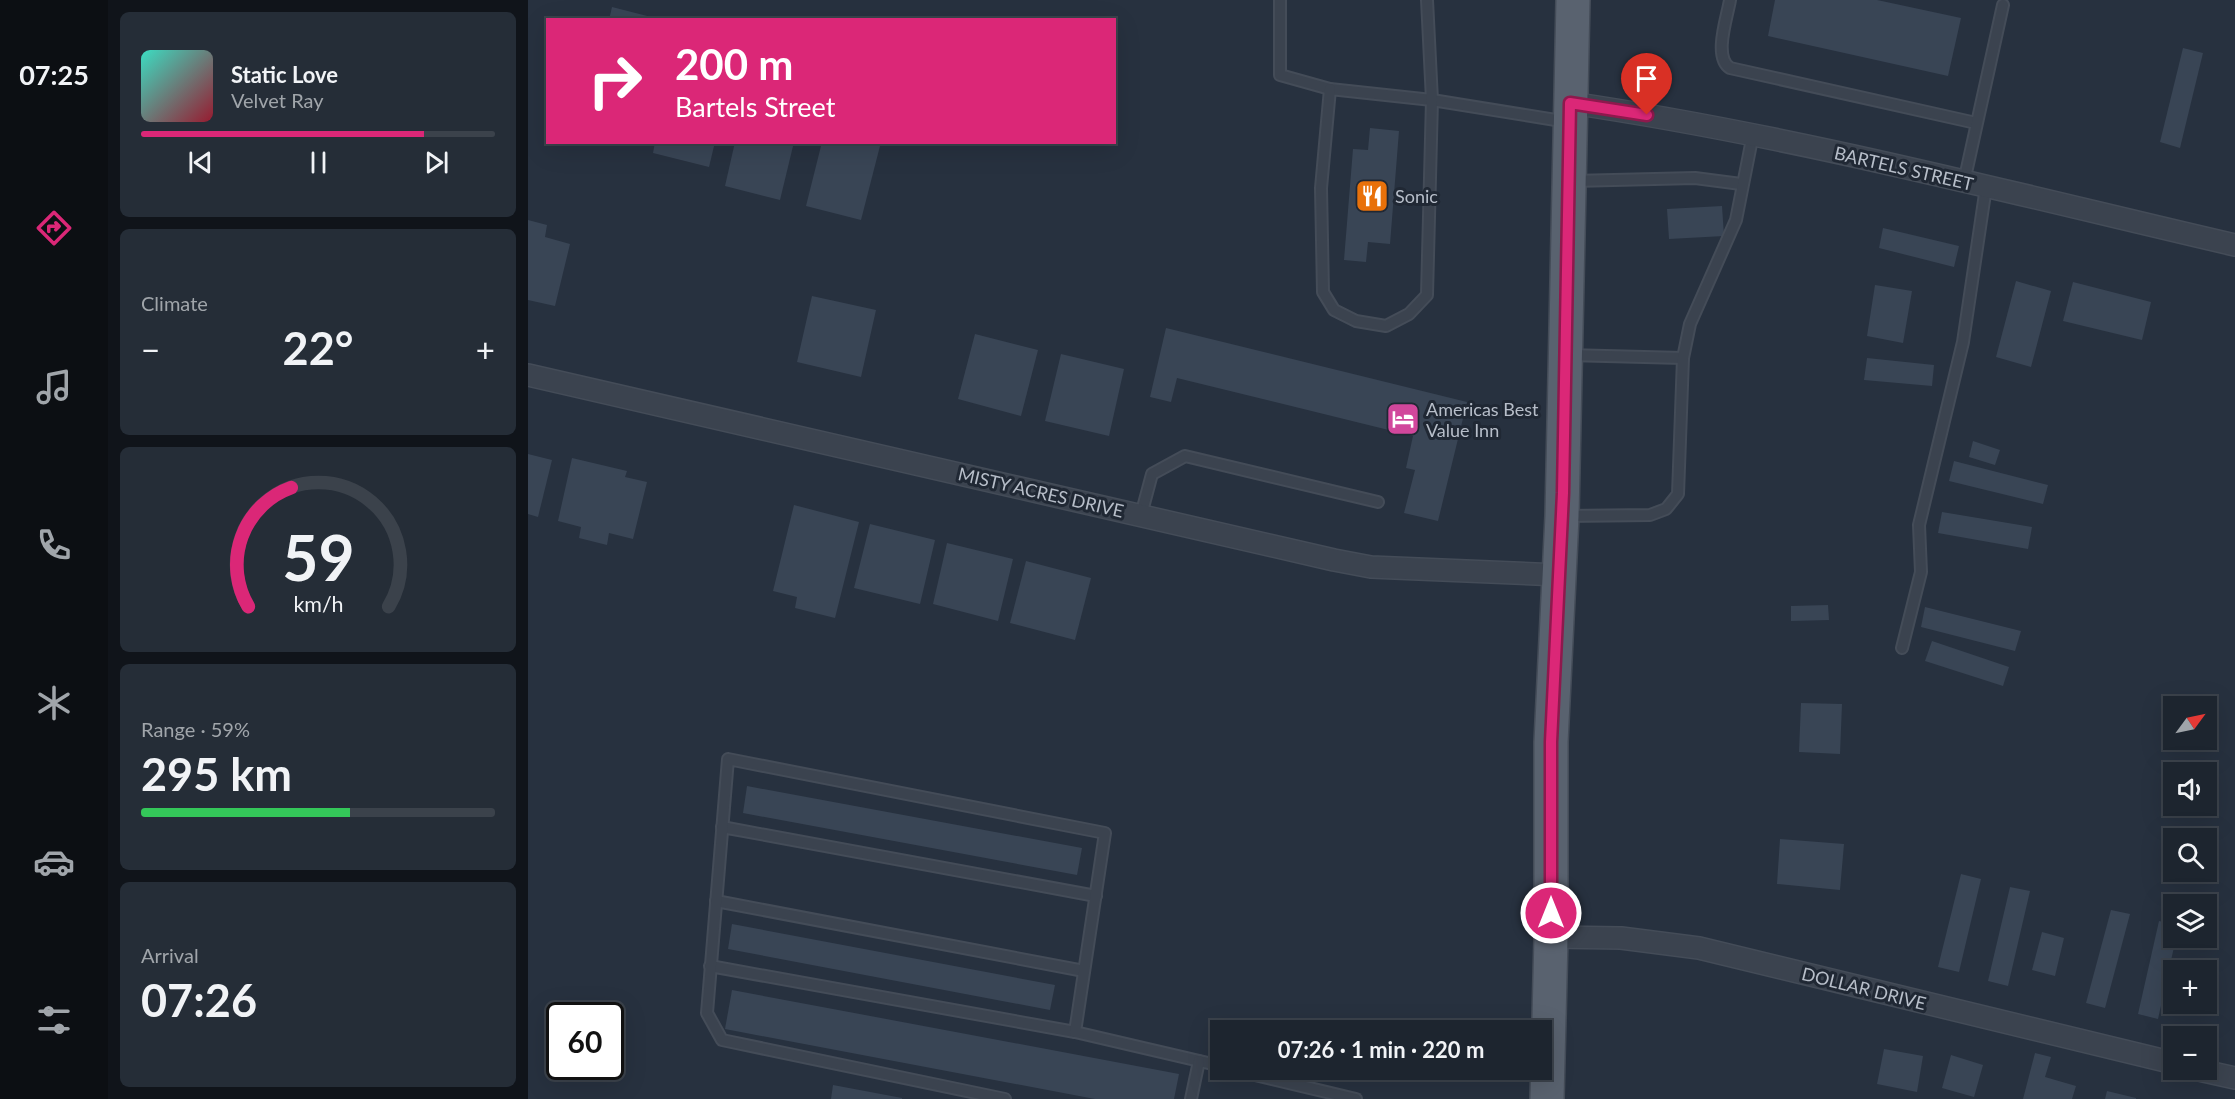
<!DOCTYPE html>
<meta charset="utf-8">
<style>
:root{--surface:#1d252f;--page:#252d37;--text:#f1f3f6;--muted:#a0a5aa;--line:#3b424b;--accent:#db2777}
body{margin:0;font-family:Lato,sans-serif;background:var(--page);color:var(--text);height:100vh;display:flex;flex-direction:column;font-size:22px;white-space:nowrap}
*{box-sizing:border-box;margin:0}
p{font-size:20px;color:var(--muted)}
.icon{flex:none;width:33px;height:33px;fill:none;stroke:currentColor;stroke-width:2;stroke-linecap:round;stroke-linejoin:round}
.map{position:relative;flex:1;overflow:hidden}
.sheet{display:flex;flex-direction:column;gap:12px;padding:12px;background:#10141a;width:420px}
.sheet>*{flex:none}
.top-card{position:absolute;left:18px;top:18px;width:570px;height:126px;border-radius:0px;box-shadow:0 6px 24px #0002,0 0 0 2px var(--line);background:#db2777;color:#fff;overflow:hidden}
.needle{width:39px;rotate:57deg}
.tools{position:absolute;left:1635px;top:696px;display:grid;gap:12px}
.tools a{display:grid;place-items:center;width:54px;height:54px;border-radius:0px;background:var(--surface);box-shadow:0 6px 24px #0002,0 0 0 2px var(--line);font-size:30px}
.speed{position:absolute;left:18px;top:1002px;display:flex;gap:12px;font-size:30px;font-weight:700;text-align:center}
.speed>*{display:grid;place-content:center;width:78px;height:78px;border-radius:50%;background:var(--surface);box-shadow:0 6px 24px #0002,0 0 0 2px var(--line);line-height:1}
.speed .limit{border:3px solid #111;border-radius:9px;background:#fff;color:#111}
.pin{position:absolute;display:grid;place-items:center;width:51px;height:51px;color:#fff;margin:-62px -26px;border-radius:50% 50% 50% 0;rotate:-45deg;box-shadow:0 0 6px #0007}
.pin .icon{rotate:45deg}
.me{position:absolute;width:66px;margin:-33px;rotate:0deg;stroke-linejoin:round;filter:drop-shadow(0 0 4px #0008)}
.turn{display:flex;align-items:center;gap:21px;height:126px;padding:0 30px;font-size:27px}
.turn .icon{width:78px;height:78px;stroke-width:2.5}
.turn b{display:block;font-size:42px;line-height:51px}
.big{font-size:45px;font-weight:700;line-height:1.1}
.sheet .card{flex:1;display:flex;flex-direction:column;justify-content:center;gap:9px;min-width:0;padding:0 21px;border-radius:9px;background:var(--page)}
.sheet .dial{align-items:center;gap:0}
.dial svg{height:156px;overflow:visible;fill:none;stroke:var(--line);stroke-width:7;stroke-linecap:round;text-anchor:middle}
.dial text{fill:var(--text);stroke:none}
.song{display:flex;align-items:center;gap:18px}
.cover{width:72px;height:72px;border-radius:9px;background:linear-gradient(135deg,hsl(170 70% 55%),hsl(350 70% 35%))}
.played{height:6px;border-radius:3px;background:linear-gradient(90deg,var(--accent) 80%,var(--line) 80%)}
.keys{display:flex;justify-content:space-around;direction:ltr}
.heat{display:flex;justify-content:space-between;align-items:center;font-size:33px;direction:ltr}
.charge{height:9px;border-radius:4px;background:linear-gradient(90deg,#34c759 59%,var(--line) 0)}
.trip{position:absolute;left:682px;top:1020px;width:342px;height:60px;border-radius:0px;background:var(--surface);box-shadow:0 6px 24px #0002,0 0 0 2px var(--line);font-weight:700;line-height:60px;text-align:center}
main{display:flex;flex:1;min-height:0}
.tabs{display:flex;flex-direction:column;width:108px;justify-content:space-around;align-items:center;background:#0c0f13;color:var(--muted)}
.tabs .icon{width:42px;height:42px}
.tabs .current{color:var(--accent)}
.tabs b{font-size:27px;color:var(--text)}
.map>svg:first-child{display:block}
.building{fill:#394555}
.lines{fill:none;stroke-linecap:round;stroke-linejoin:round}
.service-casing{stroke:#444c58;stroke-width:14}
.minor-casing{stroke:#444c58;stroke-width:24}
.primary-casing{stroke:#444c58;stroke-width:36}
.service{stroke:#3b434f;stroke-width:10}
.minor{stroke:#3b434f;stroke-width:21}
.primary{stroke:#59626f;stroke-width:33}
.route-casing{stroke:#8e194d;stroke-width:15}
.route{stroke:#db2777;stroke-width:10}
.labels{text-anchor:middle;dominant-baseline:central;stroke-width:6;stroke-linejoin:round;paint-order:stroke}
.street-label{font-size:18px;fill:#b7bec9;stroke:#202834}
.poi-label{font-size:18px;fill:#b7bec9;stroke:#202834;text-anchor:start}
</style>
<main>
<nav class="tabs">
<b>07:25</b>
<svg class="icon current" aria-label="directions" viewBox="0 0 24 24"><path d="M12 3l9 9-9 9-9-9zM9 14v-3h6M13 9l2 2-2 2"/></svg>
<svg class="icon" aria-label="music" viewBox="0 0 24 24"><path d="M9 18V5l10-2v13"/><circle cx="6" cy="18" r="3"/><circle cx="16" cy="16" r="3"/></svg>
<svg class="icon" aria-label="phone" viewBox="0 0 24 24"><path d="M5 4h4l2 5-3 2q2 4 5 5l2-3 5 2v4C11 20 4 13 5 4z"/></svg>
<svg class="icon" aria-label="climate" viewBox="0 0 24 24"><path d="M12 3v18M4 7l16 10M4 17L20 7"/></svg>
<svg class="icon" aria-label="car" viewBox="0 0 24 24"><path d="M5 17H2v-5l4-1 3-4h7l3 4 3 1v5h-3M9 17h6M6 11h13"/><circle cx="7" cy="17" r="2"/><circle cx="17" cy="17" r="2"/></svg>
<svg class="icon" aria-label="filters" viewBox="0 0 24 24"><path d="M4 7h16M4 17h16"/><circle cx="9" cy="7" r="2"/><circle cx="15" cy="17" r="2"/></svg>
</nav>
<section class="sheet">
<div class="card">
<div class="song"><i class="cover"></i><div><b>Static Love</b><p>Velvet Ray</p></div></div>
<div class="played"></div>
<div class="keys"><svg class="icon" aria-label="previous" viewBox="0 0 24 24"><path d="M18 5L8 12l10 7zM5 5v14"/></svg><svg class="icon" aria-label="pause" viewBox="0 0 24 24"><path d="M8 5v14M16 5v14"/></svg><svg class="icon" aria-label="next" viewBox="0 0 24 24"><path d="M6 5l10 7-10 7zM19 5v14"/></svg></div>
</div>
<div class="card"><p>Climate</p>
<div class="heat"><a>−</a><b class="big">22°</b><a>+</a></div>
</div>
<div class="card dial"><svg viewBox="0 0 100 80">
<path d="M14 69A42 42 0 1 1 86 69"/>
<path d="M14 69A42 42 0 0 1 36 8" stroke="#db2777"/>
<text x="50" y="56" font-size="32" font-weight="700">59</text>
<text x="50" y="72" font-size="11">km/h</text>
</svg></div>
<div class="card"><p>Range · 59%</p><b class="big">295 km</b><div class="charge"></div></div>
<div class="card"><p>Arrival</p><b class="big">07:26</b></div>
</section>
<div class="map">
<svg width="1707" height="1099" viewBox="0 0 1707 1099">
<rect width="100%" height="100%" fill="#27313f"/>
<g class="building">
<path d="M 1247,0 L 1349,0 L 1433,18 L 1420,76 L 1240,36 Z"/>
<path d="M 84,7 L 131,19 L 131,20 L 81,20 Z"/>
<path d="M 1655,48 L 1675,53 L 1652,148 L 1632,142 Z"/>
<path d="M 842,128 L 871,131 L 862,244 L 840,242 L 838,262 L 816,260 L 825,149 L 840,150 Z"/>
<path d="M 127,142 L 187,142 L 181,167 L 125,153 Z"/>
<path d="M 207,142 L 266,142 L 252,200 L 197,186 Z"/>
<path d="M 294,142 L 353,142 L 333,220 L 278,206 Z"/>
<path d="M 1194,206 L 1196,236 L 1141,239 L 1139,209 Z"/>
<path d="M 0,220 L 19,225 L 17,237 L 42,244 L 27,306 L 0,300 Z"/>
<path d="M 1355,228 L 1431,246 L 1426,267 L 1351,248 Z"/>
<path d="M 1488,281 L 1523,291 L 1503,367 L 1468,357 Z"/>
<path d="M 1545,282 L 1623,302 L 1614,340 L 1535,321 Z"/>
<path d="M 1347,285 L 1384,291 L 1375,343 L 1339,336 Z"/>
<path d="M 284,296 L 348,310 L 333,377 L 269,362 Z"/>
<path d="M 638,328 L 939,402 L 910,521 L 876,513 L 887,470 L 878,468 L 885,436 L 649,378 L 643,402 L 622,397 Z"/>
<path d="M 447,334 L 510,350 L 493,416 L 430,399 Z"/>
<path d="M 533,354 L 596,369 L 581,436 L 517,421 Z"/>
<path d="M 1339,358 L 1406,365 L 1404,386 L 1336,380 Z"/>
<path d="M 1445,441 L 1472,450 L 1467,465 L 1441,457 Z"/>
<path d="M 0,454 L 24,460 L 10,517 L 0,514 Z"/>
<path d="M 44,458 L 99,471 L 97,477 L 119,482 L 105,539 L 81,533 L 79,545 L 51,538 L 53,527 L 30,521 Z"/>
<path d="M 1426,461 L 1520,485 L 1515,504 L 1421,481 Z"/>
<path d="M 266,505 L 331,522 L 307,618 L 267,608 L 269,597 L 245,591 Z"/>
<path d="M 1414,512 L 1504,527 L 1500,549 L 1410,533 Z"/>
<path d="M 342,524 L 407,540 L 392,604 L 326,588 Z"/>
<path d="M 419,543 L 485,559 L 470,621 L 405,604 Z"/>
<path d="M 498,561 L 563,578 L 547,640 L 482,623 Z"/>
<path d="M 1300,605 L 1301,620 L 1263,621 L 1263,606 Z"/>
<path d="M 1397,607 L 1493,631 L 1487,651 L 1393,627 Z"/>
<path d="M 1404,641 L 1481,667 L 1475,686 L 1397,661 Z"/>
<path d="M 1273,703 L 1314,704 L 1312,754 L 1271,752 Z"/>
<path d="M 219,786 L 554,848 L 549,875 L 215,813 Z"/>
<path d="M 1252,839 L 1316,844 L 1312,890 L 1249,884 Z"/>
<path d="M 1433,874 L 1453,879 L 1431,972 L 1410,967 Z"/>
<path d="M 1482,887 L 1502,891 L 1480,986 L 1460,981 Z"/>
<path d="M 1583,910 L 1602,914 L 1577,1008 L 1558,1003 Z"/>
<path d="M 1631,921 L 1646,924 L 1646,938 L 1648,938 L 1630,1019 L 1610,1014 Z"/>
<path d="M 204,924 L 527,985 L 522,1010 L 200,949 Z"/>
<path d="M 1514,932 L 1536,938 L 1527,976 L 1504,970 Z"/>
<path d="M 204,990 L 651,1074 L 646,1099 L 567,1099 L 197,1029 Z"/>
<path d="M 1356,1049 L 1395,1056 L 1389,1092 L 1349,1084 Z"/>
<path d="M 1507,1053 L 1523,1057 L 1517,1077 L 1548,1086 L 1544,1099 L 1495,1099 Z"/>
<path d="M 1423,1055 L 1455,1065 L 1446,1097 L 1414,1088 Z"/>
<path d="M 305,1085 L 374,1098 L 374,1099 L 303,1099 Z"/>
<path d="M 1579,1091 L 1608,1098 L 1608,1099 L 1577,1099 Z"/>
</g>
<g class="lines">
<defs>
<g id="service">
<path d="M 752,0 L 752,75 L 802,89 L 904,100 L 1040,122"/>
<path d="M 1202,0 C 1199,18 1185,57 1202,68 L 1448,123"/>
<path d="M 802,89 L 793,188 L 795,292 L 806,310 L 828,321 L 858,326 L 881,314 L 899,295 L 904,100 L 899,0"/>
<path d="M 1045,181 L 1167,178 L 1213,184"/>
<path d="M 1436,182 L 1475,5"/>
<path d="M 1039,355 L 1155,358"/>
<path d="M 613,515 L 624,474 L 657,456 L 850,502"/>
<path d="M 1038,516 L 1122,515 L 1138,509 L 1150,494 L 1155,358 L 1162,324 L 1208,220 L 1225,134"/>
<path d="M 1374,648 L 1393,572 L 1391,525 L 1435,342 L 1458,187"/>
<path d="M 194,827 L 568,896"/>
<path d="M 188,901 L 556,971"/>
<path d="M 182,966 L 547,1032"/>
<path d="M 706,1070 L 828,1099"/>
<path d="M 477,1099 L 194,1040 L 179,1013 L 200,759 L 577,833 L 547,1032 L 693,1066"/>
<path d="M 663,1099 L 671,1061"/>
</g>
<g id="minor">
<path d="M 1043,103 C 1267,136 1487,194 1707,245"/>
<path d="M 0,375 L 806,560 L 843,567 L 1031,575"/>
<path d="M 1023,937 L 1093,938 L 1171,948 L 1646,1063"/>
<path d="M 1671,1070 L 1707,1078"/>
</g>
<path id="primary" d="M 1019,1099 L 1023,937 L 1023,742 L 1034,516 L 1045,0"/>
</defs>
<use href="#service" class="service-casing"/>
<use href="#minor" class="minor-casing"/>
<use href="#primary" class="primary-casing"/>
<use href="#service" class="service"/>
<use href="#minor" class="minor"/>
<use href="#primary" class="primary"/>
</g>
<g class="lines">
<defs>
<path id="route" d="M 1023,913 L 1023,742 L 1035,493 L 1042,103 L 1119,115"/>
</defs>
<use href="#route" class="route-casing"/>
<use href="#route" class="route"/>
</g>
<defs>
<symbol id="restaurant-square" viewBox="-11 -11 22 22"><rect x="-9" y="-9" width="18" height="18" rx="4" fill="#e8710a" stroke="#202834"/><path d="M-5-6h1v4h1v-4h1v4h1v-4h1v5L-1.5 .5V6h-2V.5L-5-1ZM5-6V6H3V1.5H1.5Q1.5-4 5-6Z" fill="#fff"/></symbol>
<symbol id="hotel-square" viewBox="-11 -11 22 22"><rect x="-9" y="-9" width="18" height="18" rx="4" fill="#d1479c" stroke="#202834"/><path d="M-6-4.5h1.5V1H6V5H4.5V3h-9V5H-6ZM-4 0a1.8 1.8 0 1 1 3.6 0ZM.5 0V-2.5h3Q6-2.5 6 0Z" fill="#fff"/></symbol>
</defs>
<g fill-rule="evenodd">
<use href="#restaurant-square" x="825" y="177" width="38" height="38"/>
<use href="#hotel-square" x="856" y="400" width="38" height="38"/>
</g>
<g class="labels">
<g class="street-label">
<text transform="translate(1376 168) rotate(13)">BARTELS STREET</text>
<text transform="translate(513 492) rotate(13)">MISTY ACRES DRIVE</text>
<text transform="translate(1336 988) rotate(14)">DOLLAR DRIVE</text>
</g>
<g class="poi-label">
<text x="867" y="196">Sonic</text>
<text x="898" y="409">Americas Best<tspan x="898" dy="21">Value Inn</tspan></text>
</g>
</g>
</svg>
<div class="tools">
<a><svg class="needle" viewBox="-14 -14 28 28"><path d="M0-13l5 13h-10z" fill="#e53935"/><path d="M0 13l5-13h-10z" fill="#a0a5aa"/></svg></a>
<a><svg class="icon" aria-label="sound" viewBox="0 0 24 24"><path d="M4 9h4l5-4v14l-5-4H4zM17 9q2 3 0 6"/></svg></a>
<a><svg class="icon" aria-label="search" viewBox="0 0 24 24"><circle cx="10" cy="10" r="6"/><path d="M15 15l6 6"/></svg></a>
<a><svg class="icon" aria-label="layers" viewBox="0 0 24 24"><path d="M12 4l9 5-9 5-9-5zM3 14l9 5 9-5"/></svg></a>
<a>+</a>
<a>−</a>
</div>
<div class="speed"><div class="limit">60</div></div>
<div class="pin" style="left:1119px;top:115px;background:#d93025"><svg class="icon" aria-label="arrive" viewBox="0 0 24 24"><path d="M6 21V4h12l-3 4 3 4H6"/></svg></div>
<svg class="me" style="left:1023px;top:913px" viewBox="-20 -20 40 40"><circle r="17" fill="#db2777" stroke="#fff" stroke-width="3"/><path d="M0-11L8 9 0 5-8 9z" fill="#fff"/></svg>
<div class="trip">07:26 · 1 min · 220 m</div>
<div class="top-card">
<div class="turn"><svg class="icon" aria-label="right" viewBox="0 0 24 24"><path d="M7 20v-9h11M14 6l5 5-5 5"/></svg><div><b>200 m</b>Bartels Street</div></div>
</div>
</div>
</main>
